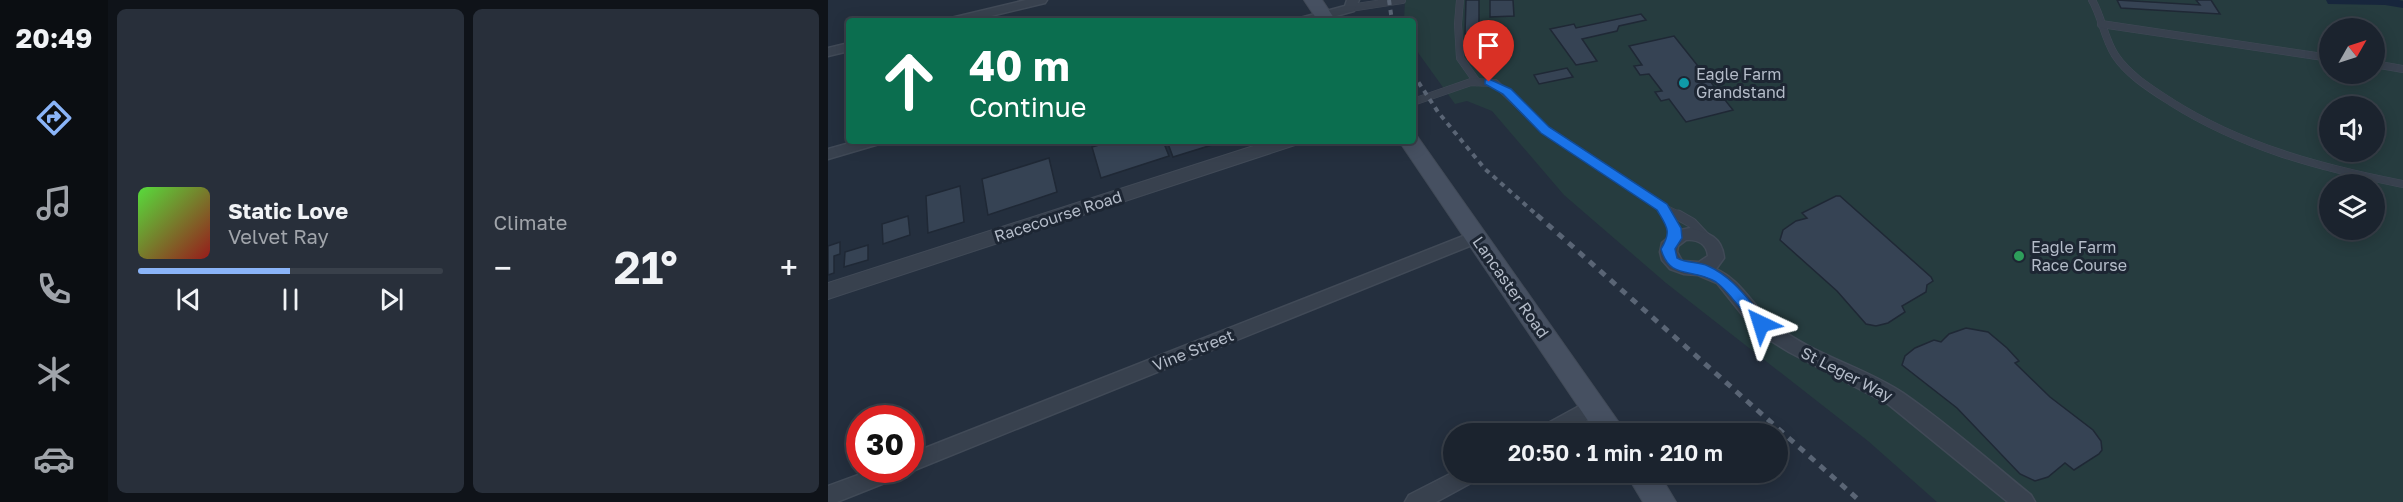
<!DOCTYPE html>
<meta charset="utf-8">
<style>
:root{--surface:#1b232e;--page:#282f3a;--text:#f1f3f6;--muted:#a0a4aa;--line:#39404a;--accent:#8ab4f8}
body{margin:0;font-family:"Golos Text",sans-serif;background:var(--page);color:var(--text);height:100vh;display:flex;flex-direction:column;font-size:22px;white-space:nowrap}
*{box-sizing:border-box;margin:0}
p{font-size:20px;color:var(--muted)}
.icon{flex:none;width:33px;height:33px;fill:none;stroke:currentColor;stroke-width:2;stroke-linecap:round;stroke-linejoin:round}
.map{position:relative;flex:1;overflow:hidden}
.details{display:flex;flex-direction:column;gap:9px;padding:9px;background:#0f1319;width:720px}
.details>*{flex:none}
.top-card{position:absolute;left:18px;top:18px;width:570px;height:126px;border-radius:6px;box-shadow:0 3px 15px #0003,0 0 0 2px var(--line);background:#0b6e4f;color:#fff;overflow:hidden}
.needle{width:39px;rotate:51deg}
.controls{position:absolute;left:1491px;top:18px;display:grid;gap:12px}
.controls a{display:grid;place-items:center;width:66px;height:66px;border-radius:50%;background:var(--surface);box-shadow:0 3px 15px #0003,0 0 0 2px var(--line);font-size:30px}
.speed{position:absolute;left:18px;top:405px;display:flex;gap:12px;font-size:30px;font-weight:700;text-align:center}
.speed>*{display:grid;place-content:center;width:78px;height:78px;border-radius:50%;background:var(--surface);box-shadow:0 3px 15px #0003,0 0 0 2px var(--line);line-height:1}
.speed .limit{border:9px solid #d22;background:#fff;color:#111}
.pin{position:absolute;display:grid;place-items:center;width:51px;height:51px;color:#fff;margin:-62px -26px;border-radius:50% 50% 50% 0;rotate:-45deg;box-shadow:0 0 6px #0007}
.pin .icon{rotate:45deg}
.me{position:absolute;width:66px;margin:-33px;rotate:319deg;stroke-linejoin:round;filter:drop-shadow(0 0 4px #0008)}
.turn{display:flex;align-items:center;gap:21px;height:126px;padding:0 24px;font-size:27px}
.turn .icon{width:78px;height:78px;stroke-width:2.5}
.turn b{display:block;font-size:42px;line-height:51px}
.big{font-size:45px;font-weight:600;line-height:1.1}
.details .widget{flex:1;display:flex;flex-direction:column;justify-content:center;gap:9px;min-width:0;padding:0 21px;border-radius:9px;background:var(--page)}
.song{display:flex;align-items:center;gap:18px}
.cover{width:72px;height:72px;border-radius:9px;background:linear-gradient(135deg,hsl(110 70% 55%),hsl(0 70% 35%))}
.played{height:6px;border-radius:3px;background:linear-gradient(90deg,var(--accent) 50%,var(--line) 50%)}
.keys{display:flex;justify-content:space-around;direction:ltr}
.heat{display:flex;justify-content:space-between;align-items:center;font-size:33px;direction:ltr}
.details .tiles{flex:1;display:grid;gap:9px;grid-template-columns:repeat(2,1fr)}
.trip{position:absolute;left:615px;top:423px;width:345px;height:60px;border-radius:30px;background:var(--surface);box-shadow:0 3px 15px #0003,0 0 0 2px var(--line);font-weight:600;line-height:60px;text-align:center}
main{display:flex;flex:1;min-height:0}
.menu{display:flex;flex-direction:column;width:108px;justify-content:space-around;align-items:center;background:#0b0e12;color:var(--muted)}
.menu .icon{width:42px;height:42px}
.menu .selected{color:var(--accent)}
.menu b{font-size:27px;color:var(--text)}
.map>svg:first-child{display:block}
.green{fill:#263c3f;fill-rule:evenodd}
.water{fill:#17263c}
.building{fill:#364354;stroke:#1f2835;stroke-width:1.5}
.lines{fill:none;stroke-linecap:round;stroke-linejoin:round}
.service-far1-casing{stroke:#414a57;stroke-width:8}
.service-casing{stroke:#414a57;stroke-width:11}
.minor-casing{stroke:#414a57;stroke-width:3}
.tertiary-casing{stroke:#414a57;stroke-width:2}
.secondary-casing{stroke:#414a57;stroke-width:2}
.service-far1{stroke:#38414e;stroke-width:7}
.service{stroke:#38414e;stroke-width:9}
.minor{fill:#38414e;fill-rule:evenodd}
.tertiary{fill:#38414e;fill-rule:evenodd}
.secondary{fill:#465061;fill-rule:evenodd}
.rail-far1{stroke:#5a6575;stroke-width:4;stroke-dasharray:5 5;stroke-linecap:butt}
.rail{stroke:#5a6575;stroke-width:5;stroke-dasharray:7 7;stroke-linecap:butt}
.route{fill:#1a73e8;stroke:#114b97;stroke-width:1.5}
.culture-dot{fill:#0f9aa8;stroke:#1d2633;stroke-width:2}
.leisure-dot{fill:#2e9e5b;stroke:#1d2633;stroke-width:2}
.labels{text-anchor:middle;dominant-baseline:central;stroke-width:6;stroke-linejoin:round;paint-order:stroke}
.poi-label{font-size:16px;fill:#b4bcc9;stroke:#1d2633;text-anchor:start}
.street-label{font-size:16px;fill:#b4bcc9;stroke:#1d2633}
</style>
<main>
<nav class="menu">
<b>20:49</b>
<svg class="icon selected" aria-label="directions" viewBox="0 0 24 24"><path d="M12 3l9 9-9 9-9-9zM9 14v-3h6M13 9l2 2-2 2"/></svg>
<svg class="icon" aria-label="music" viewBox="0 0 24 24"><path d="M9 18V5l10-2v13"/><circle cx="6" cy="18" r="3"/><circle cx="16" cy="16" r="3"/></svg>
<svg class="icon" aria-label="phone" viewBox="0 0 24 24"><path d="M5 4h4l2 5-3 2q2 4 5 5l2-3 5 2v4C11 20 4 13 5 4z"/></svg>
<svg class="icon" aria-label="climate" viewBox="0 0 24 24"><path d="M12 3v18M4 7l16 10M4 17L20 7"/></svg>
<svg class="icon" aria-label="car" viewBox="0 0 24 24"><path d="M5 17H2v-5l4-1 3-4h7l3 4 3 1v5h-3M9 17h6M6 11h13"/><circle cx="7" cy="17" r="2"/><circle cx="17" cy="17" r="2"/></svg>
</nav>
<section class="details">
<div class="tiles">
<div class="widget">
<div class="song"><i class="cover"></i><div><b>Static Love</b><p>Velvet Ray</p></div></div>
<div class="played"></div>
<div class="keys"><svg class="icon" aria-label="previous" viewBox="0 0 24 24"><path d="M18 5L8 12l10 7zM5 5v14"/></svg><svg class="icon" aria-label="pause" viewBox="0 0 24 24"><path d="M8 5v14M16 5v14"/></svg><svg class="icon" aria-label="next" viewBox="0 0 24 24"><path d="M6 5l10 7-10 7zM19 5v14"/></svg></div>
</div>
<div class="widget"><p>Climate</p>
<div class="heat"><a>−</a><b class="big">21°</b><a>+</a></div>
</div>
</div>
</section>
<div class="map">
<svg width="1575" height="502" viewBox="0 0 1575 502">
<rect width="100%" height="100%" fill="#242f3e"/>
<path class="green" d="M 577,0 L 1575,0 L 1575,502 L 1109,502 L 1040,441 L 838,283 L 736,195 L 664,111 L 639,101 L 627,104 L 591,54 L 585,42 L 585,21 L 576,21 ZM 1502,28 L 1546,28 L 1546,74 L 1502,74 ZM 1502,106 L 1546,106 L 1546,152 L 1502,152 ZM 1502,184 L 1546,184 L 1546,230 L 1502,230 Z"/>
<path class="water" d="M 1498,0 L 1571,0 L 1575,1 L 1575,8 L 1557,5 L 1500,4 Z"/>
<g class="building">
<path d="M 638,0 L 651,0 L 651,34 L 637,34 Z"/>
<path d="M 662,0 L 685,0 L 686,16 L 662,17 Z"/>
<path d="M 1289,0 L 1372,5 L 1368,0 L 1383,0 L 1392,14 L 1293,8 Z"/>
<path d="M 813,14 L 818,20 L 791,26 L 789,31 L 754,39 L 769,61 L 748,65 L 722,29 L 746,24 L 748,28 Z"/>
<path d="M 846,36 L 905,110 L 858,122 L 841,99 L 833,101 L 827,92 L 834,91 L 821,74 L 812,75 L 806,66 L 814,65 L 801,46 Z"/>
<path d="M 739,68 L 745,77 L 711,84 L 706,75 Z"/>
<path d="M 285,141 L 335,141 L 341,156 L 273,178 L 264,147 Z"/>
<path d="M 339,141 L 385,141 L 387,144 L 345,157 Z"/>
<path d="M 221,158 L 229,192 L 160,215 L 154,179 Z"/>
<path d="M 132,186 L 136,222 L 100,233 L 98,196 Z"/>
<path d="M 1008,196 L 1012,196 L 1103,277 L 1105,281 L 1099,285 L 1098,292 L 1074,306 L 1077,312 L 1060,323 L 1048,326 L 1038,324 L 1009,291 L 952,240 L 955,230 L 968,221 L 979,218 L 974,213 Z"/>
<path d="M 80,216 L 82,235 L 55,244 L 54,224 Z"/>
<path d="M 12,242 L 12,254 L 6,256 L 6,273 L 0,275 L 0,246 Z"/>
<path d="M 40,245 L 40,260 L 16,267 L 17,252 Z"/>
<path d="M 1138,328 L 1160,332 L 1179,348 L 1191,361 L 1187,363 L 1222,397 L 1265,430 L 1273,441 L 1274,450 L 1271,454 L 1246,470 L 1237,463 L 1220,477 L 1207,481 L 1192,474 L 1129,408 L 1074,365 L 1077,356 L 1087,348 L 1106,340 L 1113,342 L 1121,334 Z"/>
</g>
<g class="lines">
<defs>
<g id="service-far1">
<path d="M 632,0 L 630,24 L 632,58 L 649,82"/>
<path d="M 1264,0 C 1274,17 1276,38 1287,55 C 1300,75 1323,89 1343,102 C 1414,147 1493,168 1575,184"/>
<path d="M 522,8 L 574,0"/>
<path d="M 1273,24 L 1502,58"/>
<path d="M 1546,64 L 1575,69"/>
<path d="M 585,102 L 643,82 L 667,83 L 717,130 L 834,207 L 853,216"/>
<path d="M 835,207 L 841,216"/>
</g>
<g id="service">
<path d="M 840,215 L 844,222 L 847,239"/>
<path d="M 850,215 L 864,223 L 878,238"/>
</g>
<g id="minor">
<path d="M 198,0 L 219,0 L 217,3 L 142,21 L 121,21 L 123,18 Z"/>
<path d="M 519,0 L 531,0 L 526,11 L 490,21 L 470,21 L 472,18 L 517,6 Z"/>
<path d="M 21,43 L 21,51 L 0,56 L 0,48 Z"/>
<path d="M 29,141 L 53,141 L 51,144 L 0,159 L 0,149 Z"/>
<path d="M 862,228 C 881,233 894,237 896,258 L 888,269 C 915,281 926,310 950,327 C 988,356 1036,367 1075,393 C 1120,424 1161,461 1203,495 L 1207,502 L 1180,502 L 1060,404 L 961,352 L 937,337 L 917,318 L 889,283 L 870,275 L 856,274 L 842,269 L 834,260 L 832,252 L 834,243 L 848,231 ZM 858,240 C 870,239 879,244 880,256 L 871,262 L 854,261 L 849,252 L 850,246 Z"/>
<path d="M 648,231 L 654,233 L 656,237 L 654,241 L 89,469 L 82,472 L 77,470 L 74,476 L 9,502 L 0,502 L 0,486 L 44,470 L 82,470 L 82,454 Z"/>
<path d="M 766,398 L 773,400 L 776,406 L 773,412 L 736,434 L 708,434 L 711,428 Z"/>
<path d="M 626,472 L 655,472 L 652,478 L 608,502 L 577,502 L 581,495 Z"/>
</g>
<path id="tertiary" d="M 441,141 L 469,141 L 467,145 L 0,299 L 0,283 Z"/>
<g id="secondary">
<path d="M 476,0 L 494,0 L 508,21 L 490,21 Z"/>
<path d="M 585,135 L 589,136 L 799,434 L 769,434 L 571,141 L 585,141 Z"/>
<path d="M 797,472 L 830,472 L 848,502 L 815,502 Z"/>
</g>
</defs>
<use href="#service-far1" class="service-far1-casing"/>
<use href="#service" class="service-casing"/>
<use href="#minor" class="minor-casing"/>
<use href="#tertiary" class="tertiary-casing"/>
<use href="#secondary" class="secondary-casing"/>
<use href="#service-far1" class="service-far1"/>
<use href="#service" class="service"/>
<use href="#minor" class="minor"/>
<use href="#tertiary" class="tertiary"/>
<use href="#secondary" class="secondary"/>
<g class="rail-far1">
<path d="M 561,0 L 564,21"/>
<path d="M 585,74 L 610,112 L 657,169 L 710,216"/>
</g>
<path class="rail" d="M 709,215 L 1033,502"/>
</g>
<path class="route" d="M 661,79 L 683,89 L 721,127 L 839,204 L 853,228 L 854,238 L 847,249 L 849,258 C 860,264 870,261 880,266 C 905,277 920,300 938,320 L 940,324 L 938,328 L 928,328 C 917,315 901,291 888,282 C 865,267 842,281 833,249 C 844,231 839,227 829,210 L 713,133 L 675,94 L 657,84 L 657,80 Z"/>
<circle class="culture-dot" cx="856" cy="83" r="6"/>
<circle class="leisure-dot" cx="1191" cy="256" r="6"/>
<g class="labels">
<g class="poi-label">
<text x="868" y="74">Eagle Farm<tspan x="868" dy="18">Grandstand</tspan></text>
<text x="1203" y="247">Eagle Farm<tspan x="1203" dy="18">Race Course</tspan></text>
</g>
<g class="street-label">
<text transform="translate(230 216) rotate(-18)">Racecourse Road</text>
<text transform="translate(683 287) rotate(55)">Lancaster Road</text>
<text transform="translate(365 350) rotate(-22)">Vine Street</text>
<text transform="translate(1019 374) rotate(27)">St Leger Way</text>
</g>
</g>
</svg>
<div class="controls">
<a><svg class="needle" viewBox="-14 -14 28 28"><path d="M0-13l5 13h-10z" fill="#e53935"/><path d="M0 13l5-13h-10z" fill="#a0a4aa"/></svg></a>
<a><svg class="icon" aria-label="sound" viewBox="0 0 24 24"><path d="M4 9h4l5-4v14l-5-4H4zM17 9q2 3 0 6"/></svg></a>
<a><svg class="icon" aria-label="layers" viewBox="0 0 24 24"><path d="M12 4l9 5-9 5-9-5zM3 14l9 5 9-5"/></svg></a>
</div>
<div class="speed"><div class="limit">30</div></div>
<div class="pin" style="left:661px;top:82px;background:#d93025"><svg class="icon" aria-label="arrive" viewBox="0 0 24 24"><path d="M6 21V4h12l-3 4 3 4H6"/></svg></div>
<svg class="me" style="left:933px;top:324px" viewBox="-20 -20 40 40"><path d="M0-17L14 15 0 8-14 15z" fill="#1a73e8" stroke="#fff" stroke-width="4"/></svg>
<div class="trip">20:50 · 1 min · 210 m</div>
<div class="top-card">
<div class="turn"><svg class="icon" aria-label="ahead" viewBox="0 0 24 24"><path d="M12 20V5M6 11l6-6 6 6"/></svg><div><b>40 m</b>Continue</div></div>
</div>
</div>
</main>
